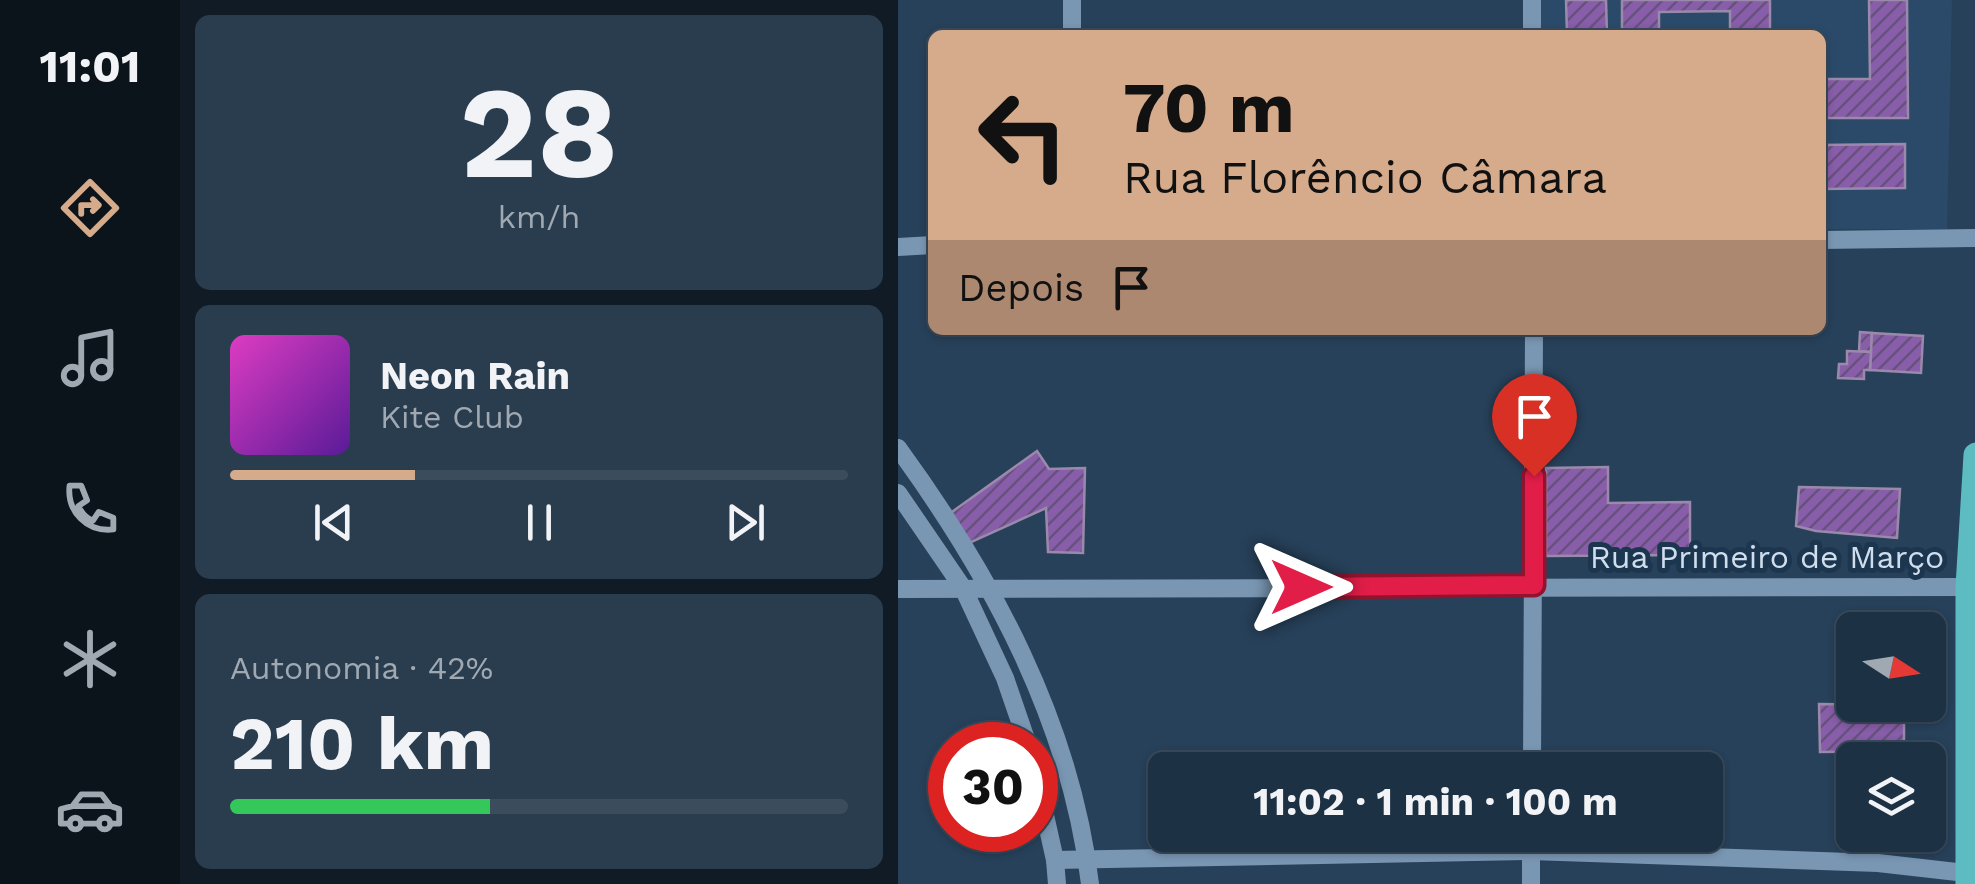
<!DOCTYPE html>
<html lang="pt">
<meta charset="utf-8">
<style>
:root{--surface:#1d3144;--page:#2a3d4f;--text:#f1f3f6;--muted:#a0a9b2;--line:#3b4c5d;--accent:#d6ab8b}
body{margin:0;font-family:"Work Sans",sans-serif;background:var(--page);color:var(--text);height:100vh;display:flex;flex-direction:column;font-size:38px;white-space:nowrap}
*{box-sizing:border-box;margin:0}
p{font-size:32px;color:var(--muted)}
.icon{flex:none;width:55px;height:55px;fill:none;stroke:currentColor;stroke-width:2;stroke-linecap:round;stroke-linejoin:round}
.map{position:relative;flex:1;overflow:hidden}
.panel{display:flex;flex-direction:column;gap:15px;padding:15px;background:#101b25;width:718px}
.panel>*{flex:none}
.top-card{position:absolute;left:30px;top:30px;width:898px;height:305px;border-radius:15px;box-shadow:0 2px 8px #0004,0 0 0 2px var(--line);background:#d6ab8b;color:#111;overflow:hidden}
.needle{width:65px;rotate:102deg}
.buttons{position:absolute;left:938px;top:612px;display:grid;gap:20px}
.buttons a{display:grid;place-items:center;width:110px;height:110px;border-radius:15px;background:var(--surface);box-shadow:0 2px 8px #0004,0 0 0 2px var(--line);font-size:50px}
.speed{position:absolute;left:30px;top:722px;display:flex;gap:20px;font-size:50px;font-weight:700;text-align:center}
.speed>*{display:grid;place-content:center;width:130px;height:130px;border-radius:50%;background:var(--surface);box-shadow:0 2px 8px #0004,0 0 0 2px var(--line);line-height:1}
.speed .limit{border:15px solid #d22;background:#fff;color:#111}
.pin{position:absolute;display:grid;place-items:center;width:85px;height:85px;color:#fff;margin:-102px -42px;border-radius:50% 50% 50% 0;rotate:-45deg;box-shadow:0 0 10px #0007}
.pin .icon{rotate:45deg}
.me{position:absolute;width:110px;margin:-55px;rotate:90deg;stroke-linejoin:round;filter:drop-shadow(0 0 8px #0008)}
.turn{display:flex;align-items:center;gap:35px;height:210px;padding:0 30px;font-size:45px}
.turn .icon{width:130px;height:130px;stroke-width:2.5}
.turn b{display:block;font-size:70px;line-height:85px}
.then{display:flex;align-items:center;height:95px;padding:0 30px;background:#0003;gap:20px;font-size:38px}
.big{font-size:75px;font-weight:700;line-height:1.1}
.panel .card{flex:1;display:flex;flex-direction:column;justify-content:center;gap:15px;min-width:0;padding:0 35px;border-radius:15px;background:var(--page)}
.panel .dial{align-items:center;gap:0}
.dial b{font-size:130px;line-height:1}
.song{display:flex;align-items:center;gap:30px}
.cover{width:120px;height:120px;border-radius:15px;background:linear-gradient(135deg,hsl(310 70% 55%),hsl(270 70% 35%))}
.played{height:10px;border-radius:5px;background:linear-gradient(90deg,var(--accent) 30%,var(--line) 30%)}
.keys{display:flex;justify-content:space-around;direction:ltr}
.charge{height:15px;border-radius:8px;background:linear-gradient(90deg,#34c759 42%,var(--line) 0)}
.trip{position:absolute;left:250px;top:752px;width:575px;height:100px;border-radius:15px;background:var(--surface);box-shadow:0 2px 8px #0004,0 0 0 2px var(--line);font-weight:700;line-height:100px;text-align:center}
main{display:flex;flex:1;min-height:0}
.menu{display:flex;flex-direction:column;width:180px;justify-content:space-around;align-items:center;background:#0c141b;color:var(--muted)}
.menu .icon{width:70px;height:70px}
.menu .active{color:var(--accent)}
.menu b{font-size:45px;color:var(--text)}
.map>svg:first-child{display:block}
.built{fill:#2b4a69}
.building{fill:url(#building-hatch);stroke:#9b89ab;stroke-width:2.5}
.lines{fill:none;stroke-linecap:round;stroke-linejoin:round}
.minor{stroke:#7996b2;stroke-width:18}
.major{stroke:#5cbcc2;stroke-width:25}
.route-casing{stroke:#92132f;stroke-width:25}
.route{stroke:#e11d48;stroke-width:18}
.labels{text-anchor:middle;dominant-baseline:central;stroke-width:10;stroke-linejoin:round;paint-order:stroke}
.street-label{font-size:32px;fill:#cfdeed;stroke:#1d364f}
</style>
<main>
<nav class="menu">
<b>11:01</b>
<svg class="icon active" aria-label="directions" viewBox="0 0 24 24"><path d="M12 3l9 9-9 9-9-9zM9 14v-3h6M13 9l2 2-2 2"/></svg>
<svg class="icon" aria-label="music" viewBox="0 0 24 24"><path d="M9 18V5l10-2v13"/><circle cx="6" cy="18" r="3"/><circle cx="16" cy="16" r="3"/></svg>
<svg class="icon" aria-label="phone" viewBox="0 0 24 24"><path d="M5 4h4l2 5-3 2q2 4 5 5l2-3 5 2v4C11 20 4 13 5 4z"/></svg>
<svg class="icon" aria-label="climate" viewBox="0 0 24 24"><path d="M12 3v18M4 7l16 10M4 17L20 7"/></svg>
<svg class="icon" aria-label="car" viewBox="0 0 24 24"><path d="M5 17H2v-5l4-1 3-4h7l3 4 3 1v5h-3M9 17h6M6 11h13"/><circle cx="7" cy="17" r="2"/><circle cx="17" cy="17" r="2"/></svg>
</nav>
<section class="panel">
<div class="card dial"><b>28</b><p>km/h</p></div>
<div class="card">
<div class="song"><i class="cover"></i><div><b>Neon Rain</b><p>Kite Club</p></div></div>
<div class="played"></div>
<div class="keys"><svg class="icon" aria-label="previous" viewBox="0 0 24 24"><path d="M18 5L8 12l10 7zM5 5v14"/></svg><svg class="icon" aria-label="pause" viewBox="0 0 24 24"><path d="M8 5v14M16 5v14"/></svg><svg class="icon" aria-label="next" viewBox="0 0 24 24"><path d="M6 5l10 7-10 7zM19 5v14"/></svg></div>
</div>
<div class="card"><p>Autonomia · 42%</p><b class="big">210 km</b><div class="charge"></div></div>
</section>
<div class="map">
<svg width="1078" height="884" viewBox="0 0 1078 884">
<defs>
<pattern id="building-hatch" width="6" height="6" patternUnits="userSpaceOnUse" patternTransform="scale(2.5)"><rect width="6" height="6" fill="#885da9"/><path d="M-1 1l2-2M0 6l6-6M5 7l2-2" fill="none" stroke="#67517d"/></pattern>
</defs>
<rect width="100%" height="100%" fill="#27415a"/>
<path class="built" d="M 642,0 L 1054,0 L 1049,229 L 923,229 L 922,35 L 642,35 Z"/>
<g class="building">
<path d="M 668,0 L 708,0 L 709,35 L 669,35 Z"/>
<path d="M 724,0 L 872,0 L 872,35 L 832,35 L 832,11 L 761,12 L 761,35 L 724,35 Z"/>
<path d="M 971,0 L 1009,0 L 1010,118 L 922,118 L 922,79 L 972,79 Z"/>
<path d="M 1007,144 L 1007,188 L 922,189 L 922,145 Z"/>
<path d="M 962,332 L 974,333 L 973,352 L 961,351 Z"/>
<path d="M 974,333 L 1025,336 L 1023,373 L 972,370 Z"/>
<path d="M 949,351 L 973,352 L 972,370 L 966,370 L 966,379 L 940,378 L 941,364 L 949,364 Z"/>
<path d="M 139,451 L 151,469 L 187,468 L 185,553 L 150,552 L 148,508 L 69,544 L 51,514 Z"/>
<path d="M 710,467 L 710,503 L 792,502 L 792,555 L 648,556 L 648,468 Z"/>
<path d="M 901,487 L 1002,489 L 999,538 L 918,531 L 898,526 Z"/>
<rect x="970" y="624" width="42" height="6"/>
<path d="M 921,704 L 1006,705 L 1006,751 L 922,752 Z"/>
<path d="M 1013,751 L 1013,760 L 960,760 L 959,752 Z"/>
<path d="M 332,755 L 333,770 L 288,770 L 287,756 Z"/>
<rect x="340" y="767" width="85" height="3"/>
<path d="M 340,835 L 424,835 L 424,845 L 340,844 Z"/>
<rect x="960" y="835" width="53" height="16"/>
</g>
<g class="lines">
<g class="minor">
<path d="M 174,0 L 174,35"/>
<path d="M 634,0 L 634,35"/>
<path d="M 922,240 L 1078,238"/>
<path d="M 0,247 L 35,245"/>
<path d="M 0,448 C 94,577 173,723 192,884"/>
<path d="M 0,493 L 65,588 L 107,678 L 130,745"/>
<path d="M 0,589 L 1078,587"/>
<path d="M 634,770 L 636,330"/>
<path d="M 138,775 L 157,860 L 159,884"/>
<path d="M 157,860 L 633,851 L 980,863 L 1077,874"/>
<path d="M 633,884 L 633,835"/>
</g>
<path class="major" d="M 1070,884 L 1070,587 L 1078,455"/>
</g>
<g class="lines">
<defs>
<path id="route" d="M 403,587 L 636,585 L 636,476"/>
</defs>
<use href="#route" class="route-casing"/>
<use href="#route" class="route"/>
</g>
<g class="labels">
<g class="street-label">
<text x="869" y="557">Rua Primeiro de Março</text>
</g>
</g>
</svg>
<div class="buttons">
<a><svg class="needle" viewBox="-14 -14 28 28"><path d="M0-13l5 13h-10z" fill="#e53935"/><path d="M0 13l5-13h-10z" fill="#a0a9b2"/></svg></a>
<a><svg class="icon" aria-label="layers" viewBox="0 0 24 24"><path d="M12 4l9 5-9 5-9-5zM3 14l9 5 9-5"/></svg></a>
</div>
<div class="speed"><div class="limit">30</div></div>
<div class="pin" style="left:636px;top:476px;background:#d93025"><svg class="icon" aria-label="arrive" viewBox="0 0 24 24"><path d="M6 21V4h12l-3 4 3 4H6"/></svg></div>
<svg class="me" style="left:403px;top:587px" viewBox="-20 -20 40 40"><path d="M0-17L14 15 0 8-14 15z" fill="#e11d48" stroke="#fff" stroke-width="4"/></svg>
<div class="trip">11:02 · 1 min · 100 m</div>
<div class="top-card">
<div class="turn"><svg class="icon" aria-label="left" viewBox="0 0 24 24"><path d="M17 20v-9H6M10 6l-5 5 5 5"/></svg><div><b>70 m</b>Rua Florêncio Câmara</div></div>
<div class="then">Depois<svg class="icon" aria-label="arrive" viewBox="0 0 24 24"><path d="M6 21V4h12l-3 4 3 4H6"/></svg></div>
</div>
</div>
</main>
